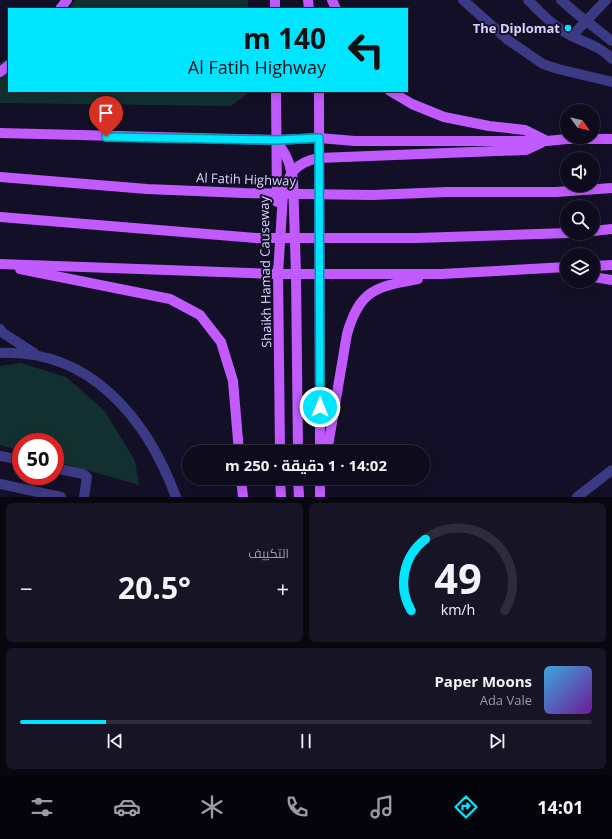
<!DOCTYPE html>
<html lang="ar">
<meta charset="utf-8">
<style>
:root{--surface:#0e0b1c;--page:#171425;--text:#f1f3f6;--muted:#9b9ba3;--line:#2e2b3b;--accent:#00e5ff}
body{margin:0;font-family:"Open Sans",Cairo,sans-serif;background:var(--page);color:var(--text);direction:rtl;height:100vh;display:flex;flex-direction:column;font-size:15px;white-space:nowrap}
*{box-sizing:border-box;margin:0}
p{font-size:13px;color:var(--muted)}
.icon{flex:none;width:22px;height:22px;fill:none;stroke:currentColor;stroke-width:2;stroke-linecap:round;stroke-linejoin:round}
.map{position:relative;height:497px;overflow:hidden;direction:ltr}
.panel{display:flex;flex-direction:column;gap:6px;padding:6px;background:#08060f;flex:1}
.panel>*{flex:none}
.guide{position:absolute;left:8px;top:8px;width:400px;height:84px;border-radius:0px;box-shadow:0 2px 10px #0003,0 0 0 1px var(--line);direction:rtl;background:#00e5ff;color:#111;overflow:hidden}
.needle{width:26px;rotate:124deg}
.controls{position:absolute;left:560px;top:104px;display:grid;gap:8px}
.controls a{display:grid;place-items:center;width:40px;height:40px;border-radius:50%;background:var(--surface);box-shadow:0 2px 10px #0003,0 0 0 1px var(--line);font-size:20px}
.speed{position:absolute;left:12px;top:433px;display:flex;gap:8px;font-size:20px;font-weight:700;text-align:center}
.speed>*{display:grid;place-content:center;width:52px;height:52px;border-radius:50%;background:var(--surface);box-shadow:0 2px 10px #0003,0 0 0 1px var(--line);line-height:1}
.speed .limit{border:6px solid #d22;background:#fff;color:#111}
.pin{position:absolute;display:grid;place-items:center;width:34px;height:34px;color:#fff;margin:-41px -17px;border-radius:50% 50% 50% 0;rotate:-45deg;box-shadow:0 0 4px #0007}
.pin .icon{rotate:45deg}
.me{position:absolute;width:44px;margin:-22px;rotate:0deg;stroke-linejoin:round;filter:drop-shadow(0 0 3px #0008)}
.turn{display:flex;align-items:center;gap:14px;height:84px;padding:0 16px;font-size:18px}
.turn .icon{width:52px;height:52px;stroke-width:2.5}
.turn b{display:block;font-size:28px;line-height:34px}
.big{font-size:30px;font-weight:700;line-height:1.1}
.panel .tile{flex:1;display:flex;flex-direction:column;justify-content:center;gap:6px;min-width:0;padding:0 14px;border-radius:6px;background:var(--page)}
.panel .dial{align-items:center;gap:0}
.dial svg{height:104px;overflow:visible;fill:none;stroke:var(--line);stroke-width:7;stroke-linecap:round;text-anchor:middle}
.dial text{fill:var(--text);stroke:none}
.song{display:flex;align-items:center;gap:12px}
.cover{width:48px;height:48px;border-radius:6px;background:linear-gradient(135deg,hsl(200 70% 55%),hsl(280 70% 35%))}
.played{height:4px;border-radius:2px;background:linear-gradient(90deg,var(--accent) 15%,var(--line) 15%)}
.keys{display:flex;justify-content:space-around;direction:ltr}
.heat{display:flex;justify-content:space-between;align-items:center;font-size:22px;direction:ltr}
.panel .tiles{flex:1;display:grid;gap:6px;grid-template-columns:1fr 1fr}
.tile:last-child{grid-column:span 2}
.trip{position:absolute;left:182px;top:445px;width:248px;height:40px;border-radius:20px;background:var(--surface);box-shadow:0 2px 10px #0003,0 0 0 1px var(--line);font-weight:700;line-height:40px;text-align:center;direction:rtl}
.tab-bar{display:flex;height:64px;justify-content:space-around;align-items:center;background:#06040b;color:var(--muted)}
.tab-bar .icon{width:28px;height:28px}
.tab-bar .selected{color:var(--accent)}
.tab-bar b{font-size:18px;color:var(--text)}
.map>svg:first-child{display:block}
.green{fill:#12302f}
.lines{fill:none;stroke-linecap:round;stroke-linejoin:round}
.minor{stroke:#3d3a85;stroke-width:10}
.major{stroke:#c25bff;stroke-width:10}
.major-bridge{stroke:#c25bff;stroke-width:10}
.route-casing{stroke:#0095a6;stroke-width:10}
.route{stroke:#00e5ff;stroke-width:7}
.poi-dot{fill:#00e5ff;stroke:#130f26;stroke-width:1.5}
.labels{text-anchor:middle;dominant-baseline:central;stroke-width:4;stroke-linejoin:round;paint-order:stroke}
.poi-label{font-size:13px;font-weight:bold;fill:#d9d4ff;stroke:#130f26;text-anchor:end}
.street-label{font-size:13px;fill:#d9d4ff;stroke:#130f26}
</style>
<div class="map">
<svg width="612" height="497" viewBox="0 0 612 497">
<rect width="100%" height="100%" fill="#130f26"/>
<g class="green">
<path d="M 76,0 L 248,0 L 248,9 L 68,9 Z"/>
<path d="M 9,56 L 9,91 L 248,91 L 248,93 L 231,106 L 0,103 L 0,63 Z"/>
<path d="M 21,363 L 66,377 L 104,410 L 135,461 L 139,485 L 55,461 L 55,442 L 21,442 L 21,451 L 0,445 L 0,366 Z"/>
</g>
<g class="lines">
<g class="minor">
<path d="M 463,0 L 508,40 L 543,64 L 558,69 L 612,82"/>
<path d="M 528,0 C 539,11 550,23 563,31 C 578,41 600,45 612,59"/>
<path d="M 561,0 L 576,13 L 612,41"/>
<path d="M 572,36 L 606,0"/>
<path d="M 0,329 L 3,333 L 34,353"/>
<path d="M 0,353 C 91,349 147,419 176,497"/>
<path d="M 0,456 L 21,460"/>
<path d="M 55,468 L 83,474 L 87,477 L 84,497"/>
<path d="M 0,484 L 61,497"/>
<path d="M 577,497 L 612,470"/>
</g>
<g class="major">
<path d="M 275,0 L 275,9"/>
<path d="M 308,0 L 309,9"/>
<path d="M 332,0 L 336,9"/>
<path d="M 60,9 L 67,0"/>
<path d="M 0,72 L 9,65"/>
<path d="M 276,91 L 277,202"/>
<path d="M 319,91 L 320,452"/>
<path d="M 390,91 L 412,104 L 444,117 L 489,126 L 525,130 L 545,140"/>
<path d="M 0,133 L 276,140 L 319,138 L 355,141 L 547,141 L 567,139 L 612,139"/>
<path d="M 276,140 L 285,154 L 289,163 L 293,179 L 296,274 L 298,452"/>
<path d="M 593,231 L 612,229"/>
<path d="M 0,264 L 278,274 L 441,274 L 567,267"/>
<path d="M 593,266 L 612,265"/>
<path d="M 278,268 L 280,452"/>
<path d="M 20,269 L 170,299 L 200,315 L 221,342 L 233,381 L 239,452"/>
<path d="M 278,274 L 283,194 C 288,173 297,162 319,158 L 526,150 L 541,143"/>
<path d="M 593,277 L 612,280"/>
<path d="M 327,452 L 347,334 C 360,289 376,287 418,279"/>
<path d="M 241,478 L 243,497"/>
<path d="M 280,478 L 281,497"/>
<path d="M 298,478 L 299,497"/>
<path d="M 320,497 L 320,478"/>
</g>
<g class="major-bridge">
<path d="M 0,177 L 147,189 L 244,193 L 372,195 L 447,192 L 556,192 L 612,188"/>
<path d="M 0,217 L 256,238 L 417,238 L 568,233"/>
</g>
</g>
<g class="lines">
<defs>
<path id="route" d="M 106,137 L 276,140 L 319,138 L 320,407"/>
</defs>
<use href="#route" class="route-casing"/>
<use href="#route" class="route"/>
</g>
<circle class="poi-dot" cx="568" cy="28" r="4"/>
<g class="labels">
<g class="poi-label">
<text x="560" y="28">The Diplomat</text>
</g>
<g class="street-label">
<text transform="translate(246 179) rotate(2)">Al Fatih Highway</text>
<text transform="translate(265 272) rotate(-91)">Shaikh Hamad Causeway</text>
</g>
</g>
</svg>
<div class="controls">
<a><svg class="needle" viewBox="-14 -14 28 28"><path d="M0-13l5 13h-10z" fill="#e53935"/><path d="M0 13l5-13h-10z" fill="#9b9ba3"/></svg></a>
<a><svg class="icon" aria-label="sound" viewBox="0 0 24 24"><path d="M4 9h4l5-4v14l-5-4H4zM17 9q2 3 0 6"/></svg></a>
<a><svg class="icon" aria-label="search" viewBox="0 0 24 24"><circle cx="10" cy="10" r="6"/><path d="M15 15l6 6"/></svg></a>
<a><svg class="icon" aria-label="layers" viewBox="0 0 24 24"><path d="M12 4l9 5-9 5-9-5zM3 14l9 5 9-5"/></svg></a>
</div>
<div class="speed"><div class="limit">50</div></div>
<div class="pin" style="left:106px;top:137px;background:#d93025"><svg class="icon" aria-label="arrive" viewBox="0 0 24 24"><path d="M6 21V4h12l-3 4 3 4H6"/></svg></div>
<svg class="me" style="left:320px;top:407px" viewBox="-20 -20 40 40"><circle r="17" fill="#00e5ff" stroke="#fff" stroke-width="3"/><path d="M0-11L8 9 0 5-8 9z" fill="#fff"/></svg>
<div class="trip">14:02 · 1 دقيقة · 250 m</div>
<div class="guide">
<div class="turn"><svg class="icon" aria-label="left" viewBox="0 0 24 24"><path d="M17 20v-9H6M10 6l-5 5 5 5"/></svg><div><b>140 m</b>Al Fatih Highway</div></div>
</div>
</div>
<section class="panel">
<div class="tiles">
<div class="tile dial"><svg viewBox="0 0 100 80">
<path d="M14 69A42 42 0 1 1 86 69"/>
<path d="M14 69A42 42 0 0 1 25 14" stroke="#00e5ff"/>
<text x="50" y="56" font-size="32" font-weight="700">49</text>
<text x="50" y="72" font-size="11">km/h</text>
</svg></div>
<div class="tile"><p>التكييف</p>
<div class="heat"><a>−</a><b class="big">20.5°</b><a>+</a></div>
</div>
<div class="tile">
<div class="song"><i class="cover"></i><div><b>Paper Moons</b><p>Ada Vale</p></div></div>
<div class="played"></div>
<div class="keys"><svg class="icon" aria-label="previous" viewBox="0 0 24 24"><path d="M18 5L8 12l10 7zM5 5v14"/></svg><svg class="icon" aria-label="pause" viewBox="0 0 24 24"><path d="M8 5v14M16 5v14"/></svg><svg class="icon" aria-label="next" viewBox="0 0 24 24"><path d="M6 5l10 7-10 7zM19 5v14"/></svg></div>
</div>
</div>
</section>
<nav class="tab-bar">
<b>14:01</b>
<svg class="icon selected" aria-label="directions" viewBox="0 0 24 24"><path d="M12 3l9 9-9 9-9-9zM9 14v-3h6M13 9l2 2-2 2"/></svg>
<svg class="icon" aria-label="music" viewBox="0 0 24 24"><path d="M9 18V5l10-2v13"/><circle cx="6" cy="18" r="3"/><circle cx="16" cy="16" r="3"/></svg>
<svg class="icon" aria-label="phone" viewBox="0 0 24 24"><path d="M5 4h4l2 5-3 2q2 4 5 5l2-3 5 2v4C11 20 4 13 5 4z"/></svg>
<svg class="icon" aria-label="climate" viewBox="0 0 24 24"><path d="M12 3v18M4 7l16 10M4 17L20 7"/></svg>
<svg class="icon" aria-label="car" viewBox="0 0 24 24"><path d="M5 17H2v-5l4-1 3-4h7l3 4 3 1v5h-3M9 17h6M6 11h13"/><circle cx="7" cy="17" r="2"/><circle cx="17" cy="17" r="2"/></svg>
<svg class="icon" aria-label="filters" viewBox="0 0 24 24"><path d="M4 7h16M4 17h16"/><circle cx="9" cy="7" r="2"/><circle cx="15" cy="17" r="2"/></svg>
</nav>
